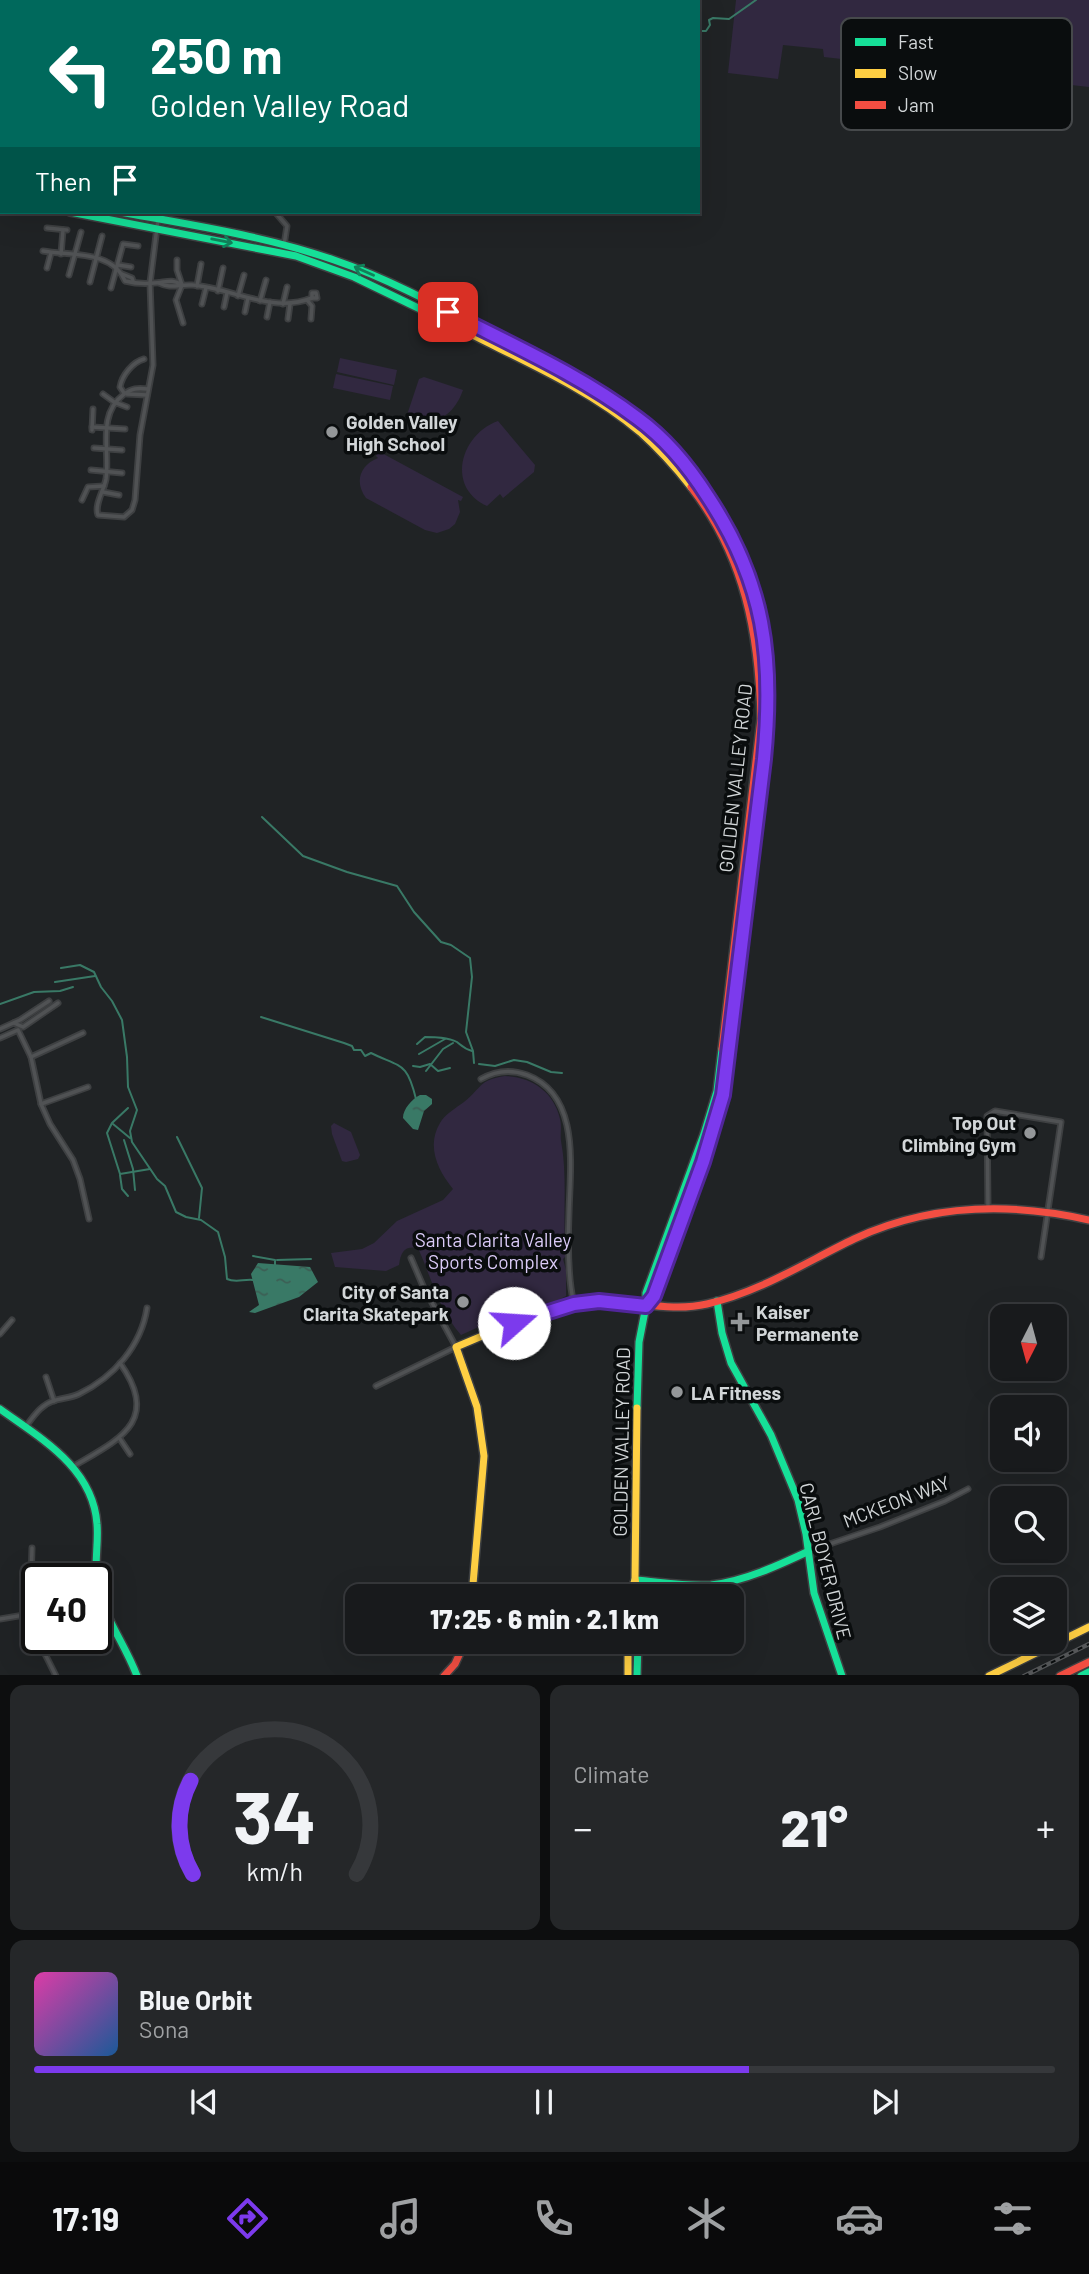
<!DOCTYPE html>
<meta charset="utf-8">
<style>
:root{--surface:#181a1c;--page:#252729;--text:#f1f3f6;--muted:#9fa1a3;--line:#36383b;--accent:#7c3aed}
body{margin:0;font-family:Barlow,sans-serif;background:var(--page);color:var(--text);height:100vh;display:flex;flex-direction:column;font-size:26px;white-space:nowrap}
*{box-sizing:border-box;margin:0}
p{font-size:23px;color:var(--muted)}
.icon{flex:none;width:38px;height:38px;fill:none;stroke:currentColor;stroke-width:2;stroke-linecap:round;stroke-linejoin:round}
.map{position:relative;height:1675px;overflow:hidden}
.drawer{display:flex;flex-direction:column;gap:10px;padding:10px;background:#0d0e0f;flex:1}
.drawer>*{flex:none}
.banner{position:absolute;left:0px;top:0px;width:700px;height:214px;box-shadow:0 7px 28px #0002,0 0 0 2px var(--line);background:#00695c;color:#fff;overflow:hidden}
.needle{width:46px;rotate:186deg}
.buttons{position:absolute;left:990px;top:1304px;display:grid;gap:14px}
.buttons a{display:grid;place-items:center;width:77px;height:77px;border-radius:14px;background:var(--surface);box-shadow:0 7px 28px #0002,0 0 0 2px var(--line);font-size:35px}
.speed{position:absolute;left:21px;top:1563px;display:flex;gap:14px;font-size:35px;font-weight:700;text-align:center}
.speed>*{display:grid;place-content:center;width:91px;height:91px;border-radius:50%;background:var(--surface);box-shadow:0 7px 28px #0002,0 0 0 2px var(--line);line-height:1}
.speed .limit{border:4px solid #111;border-radius:10px;background:#fff;color:#111}
.pin{position:absolute;display:grid;place-items:center;width:60px;height:60px;color:#fff;margin:-30px;border-radius:14px;box-shadow:0 4px 10px #0006}
.me{position:absolute;width:77px;margin:-38px;rotate:71deg;stroke-linejoin:round;filter:drop-shadow(0 0 5px #0008)}
.turn{display:flex;align-items:center;gap:24px;height:147px;padding:0 35px;font-size:32px}
.turn .icon{width:91px;height:91px;stroke-width:2.5}
.turn b{display:block;font-size:49px;line-height:60px}
.then{display:flex;align-items:center;height:66px;padding:0 35px;background:#0003;gap:14px;font-size:26px}
.big{font-size:52px;font-weight:800;line-height:1.1}
.drawer .tile{flex:1;display:flex;flex-direction:column;justify-content:center;gap:10px;min-width:0;padding:0 24px;border-radius:14px;background:var(--page)}
.drawer .dial{align-items:center;gap:0}
.dial svg{height:182px;overflow:visible;fill:none;stroke:var(--line);stroke-width:7;stroke-linecap:round;text-anchor:middle}
.dial text{fill:var(--text);stroke:none}
.song{display:flex;align-items:center;gap:21px}
.cover{width:84px;height:84px;border-radius:10px;background:linear-gradient(135deg,hsl(320 70% 55%),hsl(210 70% 35%))}
.played{height:7px;border-radius:4px;background:linear-gradient(90deg,var(--accent) 70%,var(--line) 70%)}
.keys{display:flex;justify-content:space-around;direction:ltr}
.heat{display:flex;justify-content:space-between;align-items:center;font-size:38px;direction:ltr}
.drawer .tiles{flex:1;display:grid;gap:10px;grid-template-columns:1fr 1fr}
.tile:last-child{grid-column:span 2}
.trip{position:absolute;left:345px;top:1584px;width:399px;height:70px;border-radius:14px;background:var(--surface);box-shadow:0 7px 28px #0002,0 0 0 2px var(--line);font-weight:800;line-height:70px;text-align:center}
.menu{display:flex;height:112px;justify-content:space-around;align-items:center;background:#0a0a0b;color:var(--muted)}
.menu .icon{width:49px;height:49px}
.menu .selected{color:var(--accent)}
.menu b{font-size:32px;color:var(--text)}
.map>svg:first-child{display:block}
.park{fill:#312840}
.water{fill:url(#water-ripples)}
.lines{fill:none;stroke-linecap:round;stroke-linejoin:round}
.stream{stroke:#397966;stroke-width:2}
.street-casing{stroke:#3e4042;stroke-width:7}
.fast-casing{stroke:#3e4042;stroke-width:10}
.slow-casing{stroke:#3e4042;stroke-width:10}
.jam-casing{stroke:#3e4042;stroke-width:10}
.street{stroke:#505254;stroke-width:3.5}
.fast{stroke:#16e098;stroke-width:7}
.slow{stroke:#ffcf43;stroke-width:7}
.jam{stroke:#f24e42;stroke-width:7}
.rail-casing{stroke:#57595b;stroke-width:4.5}
.rail{stroke:#0a0d0e;stroke-width:2;stroke-dasharray:5;stroke-linecap:butt}
.oneway{stroke:#11815a}
.route-casing{stroke:#51269a;stroke-width:18}
.route{stroke:#7c3aed;stroke-width:12}
.poi-dot{fill:#949799;stroke:#0a0d0e;stroke-width:2.5}
.labels{text-anchor:middle;dominant-baseline:central;stroke-width:7;stroke-linejoin:round;paint-order:stroke}
.poi-label{font-size:19px;font-weight:bold;fill:#d2d6d8;stroke:#0a0d0e;text-anchor:start}
.street-label{font-size:19px;fill:#d2d6d8;stroke:#0a0d0e}
.park-label{font-size:19px;fill:#dbcbf8;stroke:#0a0d0e}
.key{fill:#0a0d0e;stroke:#46494b;stroke-width:2}
.key-label{font-size:19px;fill:#d2d6d8}
</style>
<div class="map">
<svg width="1089" height="1676" viewBox="0 0 1089 1676">
<defs>
<pattern id="water-ripples" width="26" height="14" patternUnits="userSpaceOnUse" patternTransform="scale(1.75)"><rect width="26" height="14" fill="#397966"/><path d="M2 4q2-2 4 0t4 0M15 11q2-2 4 0t4 0" fill="none" stroke="#3c5f55"/></pattern>
</defs>
<rect width="100%" height="100%" fill="#202325"/>
<g class="park">
<path d="M 736,0 L 1089,0 L 1089,87 L 824,57 L 823,49 L 783,45 L 778,79 L 728,73 Z"/>
<path d="M 340,358 L 397,370 L 394,385 L 337,372 Z"/>
<path d="M 336,374 L 393,386 L 390,400 L 333,388 Z"/>
<path d="M 424,377 L 463,390 C 453,418 433,427 406,418 L 419,379 Z"/>
<path d="M 498,421 L 535,465 L 534,472 L 503,498 L 500,494 L 487,506 C 445,487 461,434 498,421 Z"/>
<path d="M 378,451 L 463,497 L 461,501 L 458,500 L 460,512 L 455,524 L 449,529 L 437,533 L 425,530 L 366,498 C 354,482 360,465 378,458 L 376,456 Z"/>
<path d="M 505,1076 C 532,1077 554,1092 560,1119 C 562,1127 560,1134 561,1141 C 568,1178 562,1217 566,1256 L 563,1259 L 566,1270 L 566,1296 L 553,1303 L 483,1325 L 461,1335 C 439,1310 431,1277 418,1248 C 404,1246 401,1252 399,1265 L 386,1271 L 335,1267 L 331,1253 L 362,1249 L 374,1243 L 397,1221 L 443,1200 L 453,1189 C 438,1171 426,1146 440,1123 C 445,1114 456,1108 464,1102 C 482,1088 478,1080 505,1076 Z"/>
<path d="M 334,1123 L 351,1132 L 360,1155 L 358,1159 L 346,1162 L 342,1161 L 332,1134 L 331,1126 Z"/>
</g>
<g class="water">
<path d="M 420,1095 L 426,1095 L 432,1099 L 432,1104 L 424,1111 L 418,1130 L 413,1129 L 403,1118 C 403,1109 412,1099 420,1095 Z"/>
<path d="M 258,1263 L 310,1267 L 318,1282 L 299,1297 L 255,1313 L 249,1312 L 259,1305 L 251,1274 Z"/>
</g>
<g class="lines">
<g class="stream">
<path d="M 522,0 L 522,2"/>
<path d="M 698,31 L 706,31 L 710,25 L 709,20 L 713,18 L 729,19 L 756,0"/>
<path d="M 262,817 L 303,856 L 347,872 L 397,886 L 414,912 L 441,942 L 451,945 L 470,958 L 472,977 L 466,1032 L 473,1051 L 474,1063"/>
<path d="M 61,968 L 80,965 L 94,972 L 101,987 L 112,1001 L 122,1020 L 127,1057 L 128,1087 L 137,1110 L 130,1131 L 132,1142 L 157,1179 L 165,1186 L 176,1212 L 186,1217 L 201,1220 L 218,1232 L 225,1257 L 227,1279 C 235,1283 244,1279 253,1280"/>
<path d="M 55,982 L 95,976"/>
<path d="M 0,1004 L 34,992 L 60,991 L 73,987"/>
<path d="M 261,1017 L 344,1043 L 352,1046 L 354,1050 L 361,1050 L 365,1056 L 371,1053 C 402,1068 407,1062 416,1099"/>
<path d="M 417,1044 L 425,1037 C 435,1037 448,1037 457,1042 C 462,1046 464,1049 472,1051"/>
<path d="M 419,1054 L 445,1039"/>
<path d="M 479,1064 L 495,1066 L 514,1060 L 527,1062 L 551,1072 L 562,1073"/>
<path d="M 413,1066 L 420,1067 L 430,1064 L 438,1071 L 450,1068"/>
<path d="M 426,1071 L 443,1049 L 453,1043"/>
<path d="M 128,1108 L 112,1123 L 107,1133 L 120,1174 L 150,1169"/>
<path d="M 113,1124 L 130,1138"/>
<path d="M 177,1137 L 202,1188 L 199,1218"/>
<path d="M 124,1140 L 133,1169 L 135,1190"/>
<path d="M 120,1175 L 122,1189 L 128,1196"/>
<path d="M 253,1256 L 275,1260 L 275,1265"/>
<path d="M 277,1260 L 311,1259"/>
</g>
<defs>
<g id="street">
<path d="M 78,0 L 81,2"/>
<path d="M 294,2 L 295,0"/>
<path d="M 627,2 L 628,0"/>
<path d="M 275,212 L 287,226 L 284,245"/>
<path d="M 47,228 L 67,230"/>
<path d="M 43,251 C 70,256 112,250 125,281 C 133,283 145,284 154,283 C 165,283 171,278 182,285"/>
<path d="M 61,254 L 63,230"/>
<path d="M 177,260 L 177,270 L 182,285 L 176,300 L 183,323"/>
<path d="M 118,265 L 131,267"/>
<path d="M 47,268 L 51,253"/>
<path d="M 122,274 L 132,278 L 133,281"/>
<path d="M 69,275 L 81,232"/>
<path d="M 90,282 L 102,236"/>
<path d="M 159,283 C 170,289 180,284 192,285 C 233,288 271,314 312,298"/>
<path d="M 197,286 L 201,264"/>
<path d="M 111,288 L 123,244 L 138,246"/>
<path d="M 218,291 L 223,268"/>
<path d="M 312,293 L 316,293 L 317,298 L 312,298 Z"/>
<path d="M 238,296 L 244,275"/>
<path d="M 307,300 L 312,306 L 311,319"/>
<path d="M 260,301 L 266,280"/>
<path d="M 202,304 L 206,288"/>
<path d="M 283,304 L 287,287"/>
<path d="M 224,307 L 227,293"/>
<path d="M 245,312 L 248,298"/>
<path d="M 267,317 L 270,302"/>
<path d="M 288,319 L 290,304"/>
<path d="M 148,389 C 137,388 132,388 123,395 C 97,415 110,450 106,479 C 104,490 94,505 98,515 L 124,517 L 132,510 L 135,500 L 140,435 L 153,365 L 150,283 L 158,219"/>
<path d="M 124,393 L 120,387 C 122,375 133,362 144,359"/>
<path d="M 103,394 L 114,402 L 127,407"/>
<path d="M 127,394 L 147,395"/>
<path d="M 92,427 L 125,429"/>
<path d="M 92,430 L 93,409"/>
<path d="M 94,448 L 122,450"/>
<path d="M 91,470 L 122,473"/>
<path d="M 103,492 L 119,495"/>
<path d="M 82,500 L 88,487 L 104,486"/>
<path d="M 14,1023 L 23,1027 L 58,1003"/>
<path d="M 0,1029 L 20,1020 L 49,1001"/>
<path d="M 0,1038 L 18,1030 L 31,1057 L 41,1104 L 50,1124 L 73,1160 L 80,1179 L 89,1219"/>
<path d="M 31,1057 L 83,1033"/>
<path d="M 481,1079 C 495,1071 511,1069 527,1075 C 581,1095 570,1168 569,1213 C 568,1238 568,1280 574,1304"/>
<path d="M 41,1104 L 88,1087"/>
<path d="M 988,1207 L 987,1116 L 995,1111 L 1061,1122 L 1041,1257"/>
<path d="M 0,1334 L 12,1320"/>
<path d="M 46,1377 L 54,1401"/>
<path d="M 376,1386 L 456,1347 L 423,1286 L 411,1258"/>
<path d="M 26,1426 C 34,1416 41,1405 53,1401 C 62,1398 71,1398 79,1394 C 114,1377 141,1346 147,1308"/>
<path d="M 120,1439 L 130,1454"/>
<path d="M 74,1466 C 120,1439 161,1421 120,1363"/>
<path d="M 32,1548 L 30,1614 L 37,1636"/>
<path d="M 809,1551 L 880,1527 L 945,1501 L 968,1489"/>
<path d="M 0,1619 L 30,1614"/>
<path d="M 37,1638 L 56,1676"/>
</g>
<g id="fast">
<path d="M 70,212 L 296,256 L 354,277 L 445,321"/>
<path d="M 120,212 C 192,225 265,236 334,260 C 390,279 442,308 494,336"/>
<path d="M 712,1134 L 720,1112 L 726,1077 L 761,781"/>
<path d="M 717,1301 L 722,1333 L 731,1363 L 771,1435 L 798,1500 L 806,1534 L 814,1593 L 842,1676"/>
<path d="M 637,1408 L 639,1342 L 646,1306 L 646,1293 L 704,1134 L 717,1091 L 722,1049"/>
<path d="M 0,1409 C 40,1438 93,1467 97,1524 C 99,1545 93,1567 98,1588 C 105,1619 126,1646 137,1676"/>
<path d="M 635,1580 C 660,1582 687,1587 711,1585 C 745,1581 779,1565 809,1551"/>
<path d="M 637,1676 L 638,1642"/>
<path d="M 1081,1676 L 1089,1672"/>
</g>
<g id="slow">
<path d="M 0,181 L 2,182"/>
<path d="M 0,192 L 2,192"/>
<path d="M 445,321 C 511,356 583,384 640,432 C 659,449 676,468 691,487"/>
<path d="M 494,336 C 543,362 597,385 641,421 C 709,477 755,561 765,649 C 770,693 766,737 761,781"/>
<path d="M 646,1306 L 654,1296 L 712,1134"/>
<path d="M 637,1408 L 635,1580 L 639,1596"/>
<path d="M 472,1596 L 484,1456 L 477,1407 L 456,1347 L 525,1318 L 574,1304"/>
<path d="M 629,1596 L 635,1580"/>
<path d="M 628,1642 L 628,1676"/>
<path d="M 989,1676 L 1089,1627"/>
</g>
<g id="jam">
<path d="M 691,487 C 745,557 759,634 761,719 L 722,1049"/>
<path d="M 574,1304 C 619,1295 663,1314 707,1304 C 760,1292 806,1262 854,1239 C 929,1204 1009,1202 1089,1220"/>
<path d="M 444,1676 L 455,1664 L 465,1642"/>
<path d="M 1060,1676 L 1089,1662"/>
</g>
</defs>
<use href="#street" class="street-casing"/>
<use href="#fast" class="fast-casing"/>
<use href="#slow" class="slow-casing"/>
<use href="#jam" class="jam-casing"/>
<use href="#street" class="street"/>
<use href="#fast" class="fast"/>
<use href="#slow" class="slow"/>
<use href="#jam" class="jam"/>
<defs>
<path id="rail" d="M 1024,1676 L 1089,1644"/>
</defs>
<use href="#rail" class="rail-casing"/>
<use href="#rail" class="rail"/>
</g>
<defs><path id="oneway-shaft" d="M-6 0H5M1.5-3L5.5 0L1.5 3" fill="none" stroke-width="1.6" stroke-linecap="round" stroke-linejoin="round" transform="scale(1.75)"/></defs>
<g class="oneway">
<use href="#oneway-shaft" transform="translate(222 241) rotate(11)"/>
<use href="#oneway-shaft" transform="translate(364 271) rotate(-156)"/>
</g>
<g class="lines">
<defs>
<path id="route" d="M 448,312 C 512,345 580,375 637,418 C 666,439 689,467 708,497 C 765,583 774,658 764,759 L 723,1095 L 703,1162 L 654,1296 L 646,1306 L 599,1301 L 574,1304 L 514,1323"/>
</defs>
<use href="#route" class="route-casing"/>
<use href="#route" class="route"/>
</g>
<g class="poi-dot">
<circle cx="332" cy="432" r="7"/>
<circle cx="1030" cy="1133" r="7"/>
<circle cx="463" cy="1302" r="7"/>
<path d="M736.5 1311.5h7v7h7v7h-7v7h-7v-7h-7v-7h7z"/>
<circle cx="677" cy="1392" r="7"/>
</g>
<g class="labels">
<g class="poi-label">
<text x="346" y="421">Golden Valley<tspan x="346" dy="22">High School</tspan></text>
<text x="1016" y="1122" text-anchor="end">Top Out<tspan x="1016" dy="22">Climbing Gym</tspan></text>
<text x="449" y="1291" text-anchor="end">City of Santa<tspan x="449" dy="22">Clarita Skatepark</tspan></text>
<text x="756" y="1311">Kaiser<tspan x="756" dy="22">Permanente</tspan></text>
<text x="691" y="1392">LA Fitness</text>
</g>
<g class="street-label">
<text transform="translate(735 778) rotate(-84)">GOLDEN VALLEY ROAD</text>
<text transform="translate(621 1442) rotate(-89)">GOLDEN VALLEY ROAD</text>
<text transform="translate(896 1501) rotate(-21)">MCKEON WAY</text>
<text transform="translate(826 1561) rotate(76)">CARL BOYER DRIVE</text>
</g>
<g class="park-label">
<text x="493" y="1239">Santa Clarita Valley<tspan x="493" dy="22">Sports Complex</tspan></text>
</g>
</g>
<rect x="841" y="18" width="231" height="112" rx="10" class="key"/>
<rect x="855" y="38" width="31" height="8" fill="#16e098"/>
<rect x="855" y="69" width="31" height="9" fill="#ffcf43"/>
<rect x="855" y="101" width="31" height="8" fill="#f24e42"/>
<g class="key-label">
<text x="898" y="49">Fast</text>
<text x="898" y="80">Slow</text>
<text x="898" y="112">Jam</text>
</g>
</svg>
<div class="buttons">
<a><svg class="needle" viewBox="-14 -14 28 28"><path d="M0-13l5 13h-10z" fill="#e53935"/><path d="M0 13l5-13h-10z" fill="#9fa1a3"/></svg></a>
<a><svg class="icon" aria-label="sound" viewBox="0 0 24 24"><path d="M4 9h4l5-4v14l-5-4H4zM17 9q2 3 0 6"/></svg></a>
<a><svg class="icon" aria-label="search" viewBox="0 0 24 24"><circle cx="10" cy="10" r="6"/><path d="M15 15l6 6"/></svg></a>
<a><svg class="icon" aria-label="layers" viewBox="0 0 24 24"><path d="M12 4l9 5-9 5-9-5zM3 14l9 5 9-5"/></svg></a>
</div>
<div class="speed"><div class="limit">40</div></div>
<div class="pin" style="left:448px;top:312px;background:#d93025"><svg class="icon" aria-label="arrive" viewBox="0 0 24 24"><path d="M6 21V4h12l-3 4 3 4H6"/></svg></div>
<svg class="me" style="left:514px;top:1323px" viewBox="-20 -20 40 40"><circle r="19" fill="#fff"/><path d="M0-13L10 11 0 6-10 11z" fill="#7c3aed"/></svg>
<div class="trip">17:25 · 6 min · 2.1 km</div>
<div class="banner">
<div class="turn"><svg class="icon" aria-label="left" viewBox="0 0 24 24"><path d="M17 20v-9H6M10 6l-5 5 5 5"/></svg><div><b>250 m</b>Golden Valley Road</div></div>
<div class="then">Then<svg class="icon" aria-label="arrive" viewBox="0 0 24 24"><path d="M6 21V4h12l-3 4 3 4H6"/></svg></div>
</div>
</div>
<section class="drawer">
<div class="tiles">
<div class="tile dial"><svg viewBox="0 0 100 80">
<path d="M14 69A42 42 0 1 1 86 69"/>
<path d="M14 69A42 42 0 0 1 13 28" stroke="#7c3aed"/>
<text x="50" y="56" font-size="32" font-weight="700">34</text>
<text x="50" y="72" font-size="11">km/h</text>
</svg></div>
<div class="tile"><p>Climate</p>
<div class="heat"><a>−</a><b class="big">21°</b><a>+</a></div>
</div>
<div class="tile">
<div class="song"><i class="cover"></i><div><b>Blue Orbit</b><p>Sona</p></div></div>
<div class="played"></div>
<div class="keys"><svg class="icon" aria-label="previous" viewBox="0 0 24 24"><path d="M18 5L8 12l10 7zM5 5v14"/></svg><svg class="icon" aria-label="pause" viewBox="0 0 24 24"><path d="M8 5v14M16 5v14"/></svg><svg class="icon" aria-label="next" viewBox="0 0 24 24"><path d="M6 5l10 7-10 7zM19 5v14"/></svg></div>
</div>
</div>
</section>
<nav class="menu">
<b>17:19</b>
<svg class="icon selected" aria-label="directions" viewBox="0 0 24 24"><path d="M12 3l9 9-9 9-9-9zM9 14v-3h6M13 9l2 2-2 2"/></svg>
<svg class="icon" aria-label="music" viewBox="0 0 24 24"><path d="M9 18V5l10-2v13"/><circle cx="6" cy="18" r="3"/><circle cx="16" cy="16" r="3"/></svg>
<svg class="icon" aria-label="phone" viewBox="0 0 24 24"><path d="M5 4h4l2 5-3 2q2 4 5 5l2-3 5 2v4C11 20 4 13 5 4z"/></svg>
<svg class="icon" aria-label="climate" viewBox="0 0 24 24"><path d="M12 3v18M4 7l16 10M4 17L20 7"/></svg>
<svg class="icon" aria-label="car" viewBox="0 0 24 24"><path d="M5 17H2v-5l4-1 3-4h7l3 4 3 1v5h-3M9 17h6M6 11h13"/><circle cx="7" cy="17" r="2"/><circle cx="17" cy="17" r="2"/></svg>
<svg class="icon" aria-label="filters" viewBox="0 0 24 24"><path d="M4 7h16M4 17h16"/><circle cx="9" cy="7" r="2"/><circle cx="15" cy="17" r="2"/></svg>
</nav>
